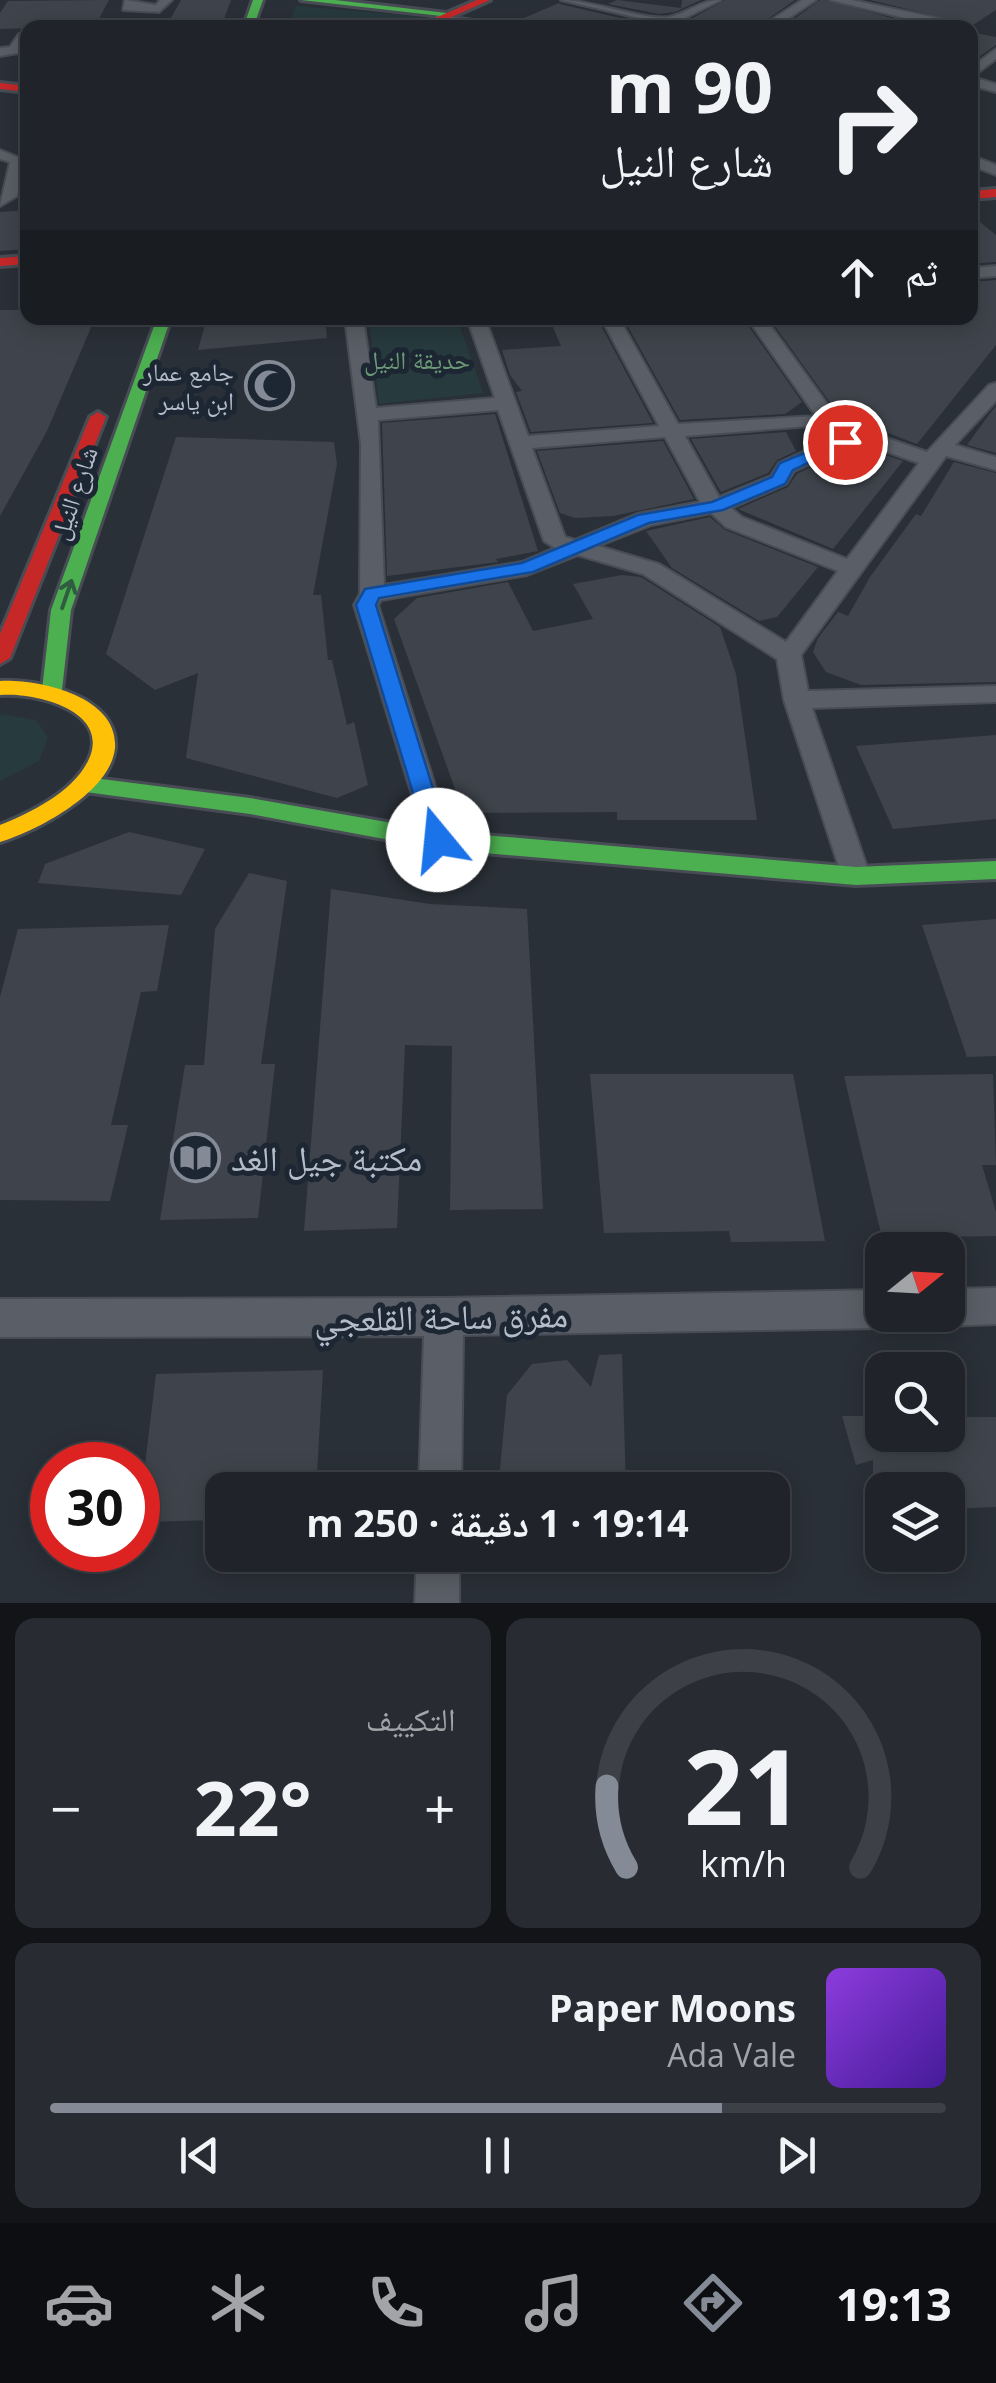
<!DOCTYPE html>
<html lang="ar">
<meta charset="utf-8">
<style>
:root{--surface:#20242a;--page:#282c32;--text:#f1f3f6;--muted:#a2a4a8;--line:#3d4147;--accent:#848b96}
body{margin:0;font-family:"Open Sans","Noto Naskh Arabic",sans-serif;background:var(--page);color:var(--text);direction:rtl;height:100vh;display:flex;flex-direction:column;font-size:38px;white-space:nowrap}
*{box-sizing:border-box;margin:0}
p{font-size:32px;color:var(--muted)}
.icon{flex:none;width:55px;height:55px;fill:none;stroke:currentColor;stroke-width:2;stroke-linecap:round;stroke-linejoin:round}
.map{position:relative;height:1603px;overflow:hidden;direction:ltr}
.drawer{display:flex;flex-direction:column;gap:15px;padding:15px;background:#121417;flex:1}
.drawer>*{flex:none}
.banner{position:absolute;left:20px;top:20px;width:958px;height:305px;border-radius:20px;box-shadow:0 5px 25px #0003,0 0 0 2px var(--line);direction:rtl;background:#20242a;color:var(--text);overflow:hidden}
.needle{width:65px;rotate:72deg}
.buttons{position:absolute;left:865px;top:1232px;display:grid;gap:20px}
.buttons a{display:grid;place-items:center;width:100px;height:100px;border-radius:20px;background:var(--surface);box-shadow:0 5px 25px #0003,0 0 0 2px var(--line);font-size:50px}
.speed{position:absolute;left:30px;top:1442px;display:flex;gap:20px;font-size:50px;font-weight:700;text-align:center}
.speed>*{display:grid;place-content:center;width:130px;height:130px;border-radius:50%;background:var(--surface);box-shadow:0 5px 25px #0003,0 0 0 2px var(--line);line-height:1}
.speed .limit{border:15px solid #d22;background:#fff;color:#111}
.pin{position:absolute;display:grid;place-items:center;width:85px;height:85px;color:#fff;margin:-42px;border:5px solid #fff;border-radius:50%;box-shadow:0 2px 10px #0007}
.me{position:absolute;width:110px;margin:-55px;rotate:343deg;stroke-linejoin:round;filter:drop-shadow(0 0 8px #0008)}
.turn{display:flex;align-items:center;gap:35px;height:210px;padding:0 40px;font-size:45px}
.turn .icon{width:130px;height:130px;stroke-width:2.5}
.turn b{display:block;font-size:70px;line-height:85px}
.then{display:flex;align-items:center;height:95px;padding:0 40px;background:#0003;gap:20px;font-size:38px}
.big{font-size:75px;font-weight:700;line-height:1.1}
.drawer .widget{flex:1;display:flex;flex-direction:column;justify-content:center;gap:15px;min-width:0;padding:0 35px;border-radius:20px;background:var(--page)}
.drawer .dial{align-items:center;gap:0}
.dial svg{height:260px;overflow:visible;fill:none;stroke:var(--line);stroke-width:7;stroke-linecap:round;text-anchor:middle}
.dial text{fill:var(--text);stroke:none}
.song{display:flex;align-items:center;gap:30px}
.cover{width:120px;height:120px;border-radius:15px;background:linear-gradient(135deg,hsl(270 70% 55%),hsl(260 70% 35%))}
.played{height:10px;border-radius:5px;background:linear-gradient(90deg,var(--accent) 75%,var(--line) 75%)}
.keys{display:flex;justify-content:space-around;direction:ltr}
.heat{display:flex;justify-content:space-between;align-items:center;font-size:55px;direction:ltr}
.drawer .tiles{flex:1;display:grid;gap:15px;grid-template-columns:1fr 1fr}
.widget:last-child{grid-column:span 2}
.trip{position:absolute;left:205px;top:1472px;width:585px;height:100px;border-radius:20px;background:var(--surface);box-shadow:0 5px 25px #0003,0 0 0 2px var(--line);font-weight:700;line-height:100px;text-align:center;direction:rtl}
.menu{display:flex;height:160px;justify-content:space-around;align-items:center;background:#0d0e11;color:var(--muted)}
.menu .icon{width:70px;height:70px}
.menu .current{color:var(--accent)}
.menu b{font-size:45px;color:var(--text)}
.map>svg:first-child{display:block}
.green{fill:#273a3e}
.building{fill:#3f444c}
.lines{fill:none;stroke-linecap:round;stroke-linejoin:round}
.street-casing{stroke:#484c55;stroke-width:4}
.fast-casing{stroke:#484c55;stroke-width:6}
.slow-casing{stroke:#484c55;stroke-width:6}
.jam-casing{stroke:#484c55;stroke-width:6}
.street{fill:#5a5e66;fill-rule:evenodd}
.fast{fill:#4caf50;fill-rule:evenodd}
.slow{fill:#ffc107;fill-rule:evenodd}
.jam{fill:#c62828;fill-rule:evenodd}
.oneway{stroke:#305d3f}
.route{fill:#1a73e8;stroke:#114b97;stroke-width:2.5}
.labels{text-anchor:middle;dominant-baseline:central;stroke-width:10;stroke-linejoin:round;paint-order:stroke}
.far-park-label{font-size:25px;fill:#6b9a76;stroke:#1d2633}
.far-poi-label{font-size:25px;fill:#b4bcc9;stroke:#1d2633;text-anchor:end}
.far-street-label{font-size:25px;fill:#b4bcc9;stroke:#1d2633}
.near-poi-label{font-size:35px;fill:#b4bcc9;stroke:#1d2633;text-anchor:start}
.near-street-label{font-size:35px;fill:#b4bcc9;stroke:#1d2633}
</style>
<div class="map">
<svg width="996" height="1603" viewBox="0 0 996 1603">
<rect width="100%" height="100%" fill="#2a3038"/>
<g class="green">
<path d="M 296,6 L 427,17 L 399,27 L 288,28 Z"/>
<path d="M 369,318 L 457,318 L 483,393 L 379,404 Z"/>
<path d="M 0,714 L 36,720 L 48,738 L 39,761 L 0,781 Z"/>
</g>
<g class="building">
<path d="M 109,0 L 95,26 L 0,29 L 0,13 L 8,1 Z"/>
<path d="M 181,0 L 231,0 L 222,24 L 167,25 Z"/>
<path d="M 617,0 L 681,8 L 682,0 L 701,0 L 675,12 L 659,14 L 608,4 Z"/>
<path d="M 725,0 L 795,0 L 755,28 L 711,28 L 691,19 Z"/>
<path d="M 820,0 L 826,0 L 928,28 L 782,28 Z"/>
<path d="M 870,0 L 996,0 L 996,10 L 973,25 Z"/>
<path d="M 559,3 L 560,4 L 663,28 L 510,24 Z"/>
<path d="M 970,32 L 996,37 L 996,45 L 970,63 Z"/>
<path d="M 28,210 L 28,249 L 0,251 L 0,212 Z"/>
<path d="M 970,214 L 996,235 L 996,262 L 970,264 Z"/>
<path d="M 996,280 L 996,345 L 917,444 L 848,418 L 831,404 L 769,318 L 970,318 L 970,282 Z"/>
<path d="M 0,310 L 28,310 L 28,318 L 95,318 L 47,431 L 0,516 Z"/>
<path d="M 325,318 L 327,338 L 198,350 L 205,325 Z"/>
<path d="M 549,318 L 597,318 L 653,423 L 531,432 L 516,392 L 522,391 L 510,375 L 502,350 L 561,346 Z"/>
<path d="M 623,318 L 743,318 L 802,402 L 785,414 L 680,420 Z"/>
<path d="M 996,406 L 996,453 L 967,445 L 991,412 Z"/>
<path d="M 495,414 L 538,551 L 496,559 L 498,562 L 387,576 L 382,423 Z"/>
<path d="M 786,432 L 796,451 L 777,460 L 768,473 L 721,492 L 691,439 Z"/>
<path d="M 176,437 L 334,442 L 337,464 L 313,595 L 321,595 L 328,660 L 332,660 L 347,725 L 354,722 L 368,785 L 337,798 L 186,758 L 198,673 L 155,690 L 106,654 Z"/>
<path d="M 663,441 L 694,499 L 613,516 L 575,518 L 560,513 L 537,451 Z"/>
<path d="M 865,448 L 903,461 L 833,549 L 738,509 L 788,487 L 797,474 L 811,467 L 823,472 Z"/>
<path d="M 954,462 L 996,473 L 996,682 L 861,685 L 826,672 L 813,652 L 818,638 L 838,612 L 848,616 L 870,577 L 916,514 L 921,516 Z"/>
<path d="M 710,517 L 725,530 L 818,567 L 777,617 L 759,621 L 672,568 L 646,531 Z"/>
<path d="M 622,575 L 641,577 L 720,627 L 736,674 L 757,820 L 617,820 L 617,812 L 474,813 L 460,803 L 394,619 L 417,598 L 508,582 L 533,631 L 593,619 L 573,584 Z"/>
<path d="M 996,735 L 996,819 L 893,829 L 856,746 Z"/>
<path d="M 129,832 L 205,849 L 181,895 L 38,883 L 45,864 Z"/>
<path d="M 249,873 L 287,881 L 261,1064 L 275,1064 L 258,1218 L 160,1220 L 185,1065 L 204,1065 L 215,929 Z"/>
<path d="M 331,889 L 430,904 L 527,909 L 543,1209 L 450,1210 L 452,1046 L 405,1045 L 397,1228 L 304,1231 Z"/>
<path d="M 996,919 L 996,1056 L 967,1057 L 922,925 Z"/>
<path d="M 169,925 L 157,991 L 141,992 L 111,1125 L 128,1125 L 110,1201 L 0,1200 L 0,997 L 18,929 Z"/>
<path d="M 590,1074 L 793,1074 L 825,1241 L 731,1242 L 729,1231 L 604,1233 Z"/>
<path d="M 993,1074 L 996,1165 L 982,1165 L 996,1212 L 996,1236 L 882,1238 L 844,1076 Z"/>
<path d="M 622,1354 L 626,1490 L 498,1490 L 507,1395 L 532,1364 L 567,1360 L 591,1387 L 599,1355 Z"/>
<path d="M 323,1370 L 316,1490 L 222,1490 L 222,1520 L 138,1522 L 156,1374 Z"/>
<path d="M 842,1416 L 882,1416 L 882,1435 L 948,1435 L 948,1417 L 996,1417 L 996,1507 L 948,1509 L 948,1490 L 873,1490 L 873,1460 L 856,1465 Z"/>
</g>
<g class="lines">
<defs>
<g id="street">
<path d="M 125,0 L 156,5 L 160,0 L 172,0 L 159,12 L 123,10 Z"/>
<path d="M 561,0 C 591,0 647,21 669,17 C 688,13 700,0 721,0 L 681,20 L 708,28 L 682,28 Z"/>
<path d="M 802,0 L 816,0 L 774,28 L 759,28 Z"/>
<path d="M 830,0 L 852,0 L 965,24 L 971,28 L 946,28 Z"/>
<path d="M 437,15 L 503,24 L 509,28 L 433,22 Z"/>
<path d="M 19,34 L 27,34 L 18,53 L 0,56 L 0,48 L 10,47 Z"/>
<path d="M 996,49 L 996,59 L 972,77 L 996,84 L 996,92 L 970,85 L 970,68 Z"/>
<path d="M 0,150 L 25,160 L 17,196 L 0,206 L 10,162 L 0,159 Z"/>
<path d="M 970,155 L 996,165 L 996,175 L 970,165 Z"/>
<path d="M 996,266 L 996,276 L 970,278 L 970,268 Z"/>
<path d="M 345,318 L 363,318 L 376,408 L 495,398 L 467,318 L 485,318 L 528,436 L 659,426 L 601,318 L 619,318 L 678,424 L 816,416 L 747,318 L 765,318 L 840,422 L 927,452 L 989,385 L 996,383 L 996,401 L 955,445 L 996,457 L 996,470 L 946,456 L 801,655 L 808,691 L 996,686 L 996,702 L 812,708 L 870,876 L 866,884 L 846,884 L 842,876 L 784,700 L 777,659 L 643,574 L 578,555 L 527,575 L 381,600 L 378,605 L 452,840 L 448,847 L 428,847 L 354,605 L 360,594 L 361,444 ZM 498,410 L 544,541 L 555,548 L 522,562 L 384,585 L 378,420 ZM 809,426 L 840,435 L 779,463 L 771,476 L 719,497 L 685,436 ZM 665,437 L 700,502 L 637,514 L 575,540 L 565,537 L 532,448 ZM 859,442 L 919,463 L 847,559 L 742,517 L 731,508 L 786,484 L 794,471 ZM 711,513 L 726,527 L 838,571 L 786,642 L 659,564 L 598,546 L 651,525 Z"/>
<path d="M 996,1288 L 996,1324 L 948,1326 L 935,1320 L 933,1315 L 948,1315 L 948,1289 Z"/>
<path d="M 882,1290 L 882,1315 L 898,1315 L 895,1322 L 882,1328 L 463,1335 L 461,1490 L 419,1490 L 424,1336 L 0,1337 L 0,1299 L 444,1298 Z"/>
<path d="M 417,1555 L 459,1555 L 459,1603 L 415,1603 Z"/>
</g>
<g id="fast">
<path d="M 253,0 L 263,0 L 253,28 L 243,28 Z"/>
<path d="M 301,0 L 335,0 L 455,14 L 450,17 Z"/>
<path d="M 157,318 L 171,318 L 71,610 L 62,690 L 59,695 L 45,695 L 42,690 L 51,610 Z"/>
<path d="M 86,777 L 250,798 L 438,831 L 856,867 L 996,861 L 996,879 L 856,885 L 438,849 L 250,814 L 78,791 L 75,785 Z"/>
</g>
<path id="slow" d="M 0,681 C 38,679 119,696 115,748 C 111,792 37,831 0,842 L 0,825 C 30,813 73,792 88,761 C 113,710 34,692 0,695 Z"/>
<g id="jam">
<path d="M 477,0 L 490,0 L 427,28 L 412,28 Z"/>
<path d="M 0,83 L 28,86 L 28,92 L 0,89 Z"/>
<path d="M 996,189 L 996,197 L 970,199 L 970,191 Z"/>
<path d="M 28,256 L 28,264 L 0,266 L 0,258 Z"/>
<path d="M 98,412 L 106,417 L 10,658 L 0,664 L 0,634 L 90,417 Z"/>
</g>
</defs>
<use href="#street" class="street-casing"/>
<use href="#fast" class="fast-casing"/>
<use href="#slow" class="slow-casing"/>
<use href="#jam" class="jam-casing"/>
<use href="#street" class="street"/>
<use href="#fast" class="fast"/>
<use href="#slow" class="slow"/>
<use href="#jam" class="jam"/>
</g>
<defs><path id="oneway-shaft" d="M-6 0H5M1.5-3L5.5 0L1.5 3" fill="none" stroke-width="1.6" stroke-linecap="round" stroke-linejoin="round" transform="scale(2.5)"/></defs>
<use class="oneway" href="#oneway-shaft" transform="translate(67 594) rotate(-71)"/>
<path class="route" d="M 839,439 L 853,442 L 793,470 L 785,484 L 723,510 L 649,523 L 533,572 L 379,598 L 376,605 L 449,840 L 446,846 L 429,846 L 356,605 L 365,589 L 522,563 L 638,515 L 712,502 L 772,477 L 780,463 Z"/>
<defs>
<symbol id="mosque-ring" viewBox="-11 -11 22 22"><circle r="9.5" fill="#1d2633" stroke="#848b96" stroke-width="1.5"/><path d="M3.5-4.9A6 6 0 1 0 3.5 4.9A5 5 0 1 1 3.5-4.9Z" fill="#848b96"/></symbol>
<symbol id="library-ring" viewBox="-11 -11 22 22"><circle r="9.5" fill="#1d2633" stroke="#848b96" stroke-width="1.5"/><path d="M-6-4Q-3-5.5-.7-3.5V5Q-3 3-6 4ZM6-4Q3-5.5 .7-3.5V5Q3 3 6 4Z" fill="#848b96"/></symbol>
</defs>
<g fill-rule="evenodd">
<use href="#mosque-ring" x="242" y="358" width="55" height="55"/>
<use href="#library-ring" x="168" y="1130" width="55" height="55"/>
</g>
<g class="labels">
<g class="far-park-label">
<text x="417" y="359">حديقة النيل</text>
</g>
<g class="far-poi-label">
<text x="234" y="371">جامع عمار<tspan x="234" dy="29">ابن ياسر</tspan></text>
</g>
<g class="far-street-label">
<text transform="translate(73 493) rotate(-71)">شارع النيل</text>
</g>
<g class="near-poi-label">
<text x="231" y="1157">مكتبة جيل الغد</text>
</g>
<g class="near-street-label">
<text transform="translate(441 1316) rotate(-1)">مفرق ساحة القلعجي</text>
</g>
</g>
</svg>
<div class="buttons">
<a><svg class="needle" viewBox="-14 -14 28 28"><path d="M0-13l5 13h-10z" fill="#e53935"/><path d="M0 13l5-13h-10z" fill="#a2a4a8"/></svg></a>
<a><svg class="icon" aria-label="search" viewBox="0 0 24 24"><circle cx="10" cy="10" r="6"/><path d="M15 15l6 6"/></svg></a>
<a><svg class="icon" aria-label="layers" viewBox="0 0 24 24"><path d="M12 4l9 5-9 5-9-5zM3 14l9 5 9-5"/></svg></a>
</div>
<div class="speed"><div class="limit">30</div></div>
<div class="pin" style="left:845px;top:442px;background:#d93025"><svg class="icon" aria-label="arrive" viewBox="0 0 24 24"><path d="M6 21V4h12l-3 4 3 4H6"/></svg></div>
<svg class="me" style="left:438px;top:840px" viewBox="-20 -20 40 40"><circle r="19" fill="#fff"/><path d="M0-13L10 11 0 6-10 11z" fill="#1a73e8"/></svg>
<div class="trip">19:14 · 1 دقيقة · 250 m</div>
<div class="banner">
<div class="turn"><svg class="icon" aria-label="right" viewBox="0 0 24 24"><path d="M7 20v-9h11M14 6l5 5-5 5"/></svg><div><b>90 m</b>شارع النيل</div></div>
<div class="then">ثم<svg class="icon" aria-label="ahead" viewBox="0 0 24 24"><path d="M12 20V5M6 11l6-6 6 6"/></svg></div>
</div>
</div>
<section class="drawer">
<div class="tiles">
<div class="widget dial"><svg viewBox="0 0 100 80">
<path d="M14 69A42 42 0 1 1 86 69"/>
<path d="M14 69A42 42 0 0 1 8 44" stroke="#848b96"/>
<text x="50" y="56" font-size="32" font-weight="700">21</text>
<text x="50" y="72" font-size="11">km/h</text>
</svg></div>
<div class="widget"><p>التكييف</p>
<div class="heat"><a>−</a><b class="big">22°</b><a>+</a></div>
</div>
<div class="widget">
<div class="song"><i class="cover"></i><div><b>Paper Moons</b><p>Ada Vale</p></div></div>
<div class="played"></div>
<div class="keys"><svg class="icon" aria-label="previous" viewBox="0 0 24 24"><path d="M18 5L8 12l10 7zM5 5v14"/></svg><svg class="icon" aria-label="pause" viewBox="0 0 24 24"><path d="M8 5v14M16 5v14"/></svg><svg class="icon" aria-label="next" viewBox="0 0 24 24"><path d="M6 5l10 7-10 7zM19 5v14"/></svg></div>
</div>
</div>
</section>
<nav class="menu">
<b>19:13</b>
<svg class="icon current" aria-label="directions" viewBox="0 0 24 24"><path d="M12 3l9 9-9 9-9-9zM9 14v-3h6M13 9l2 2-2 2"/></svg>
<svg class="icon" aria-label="music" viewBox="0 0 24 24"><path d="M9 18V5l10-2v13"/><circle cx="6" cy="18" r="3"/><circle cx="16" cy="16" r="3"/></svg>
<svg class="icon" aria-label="phone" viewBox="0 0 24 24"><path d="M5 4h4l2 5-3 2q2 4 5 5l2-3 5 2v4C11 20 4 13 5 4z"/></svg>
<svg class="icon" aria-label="climate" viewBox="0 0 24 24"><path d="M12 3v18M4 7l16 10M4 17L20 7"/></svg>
<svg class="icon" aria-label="car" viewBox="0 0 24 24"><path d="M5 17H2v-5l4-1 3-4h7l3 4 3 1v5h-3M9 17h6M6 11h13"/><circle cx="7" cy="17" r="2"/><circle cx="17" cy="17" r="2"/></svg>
</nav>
